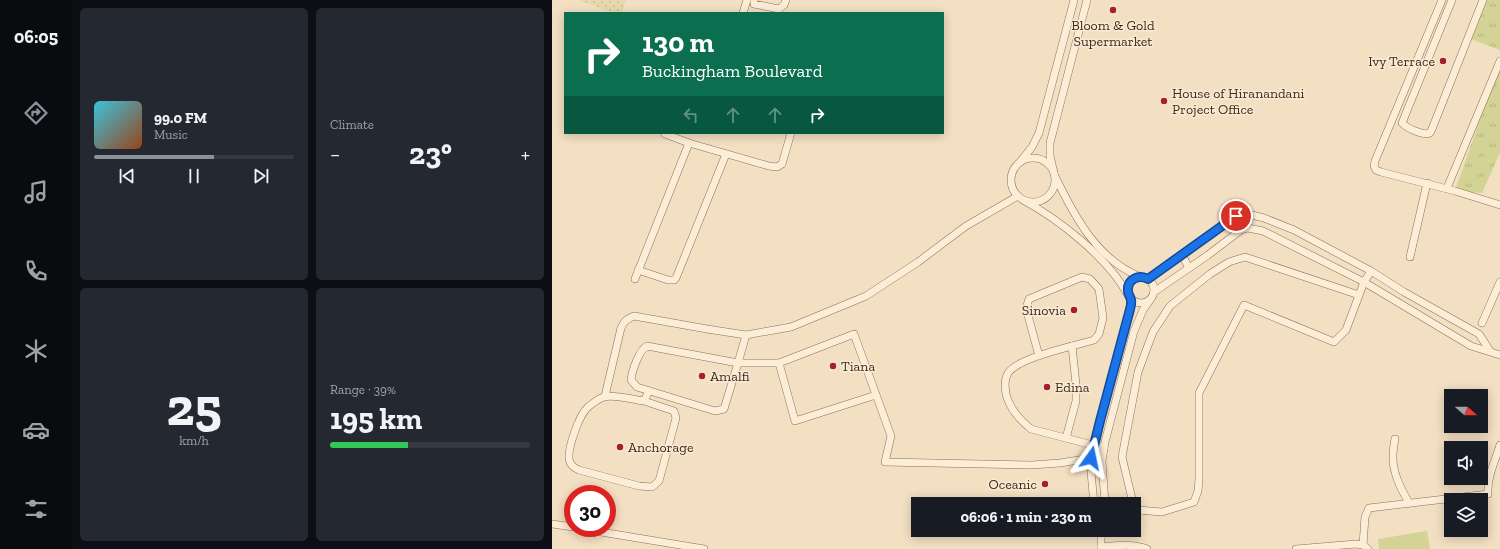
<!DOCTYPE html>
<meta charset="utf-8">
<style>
:root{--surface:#171b24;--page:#242831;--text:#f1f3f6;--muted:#9ea1a6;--line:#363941;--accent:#8c9099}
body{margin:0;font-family:"Zilla Slab",serif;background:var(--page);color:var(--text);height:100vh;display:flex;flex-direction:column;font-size:15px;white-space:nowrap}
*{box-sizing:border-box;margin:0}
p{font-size:13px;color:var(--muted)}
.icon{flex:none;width:22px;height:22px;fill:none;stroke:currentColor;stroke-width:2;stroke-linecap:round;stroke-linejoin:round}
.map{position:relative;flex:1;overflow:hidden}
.panel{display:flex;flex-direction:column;gap:8px;padding:8px;background:#0d0f14;width:480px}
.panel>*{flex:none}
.hud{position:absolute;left:12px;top:12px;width:380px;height:122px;border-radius:0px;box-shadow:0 2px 10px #0003;background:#0b6e4f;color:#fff;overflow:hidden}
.needle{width:26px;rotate:110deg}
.tools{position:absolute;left:892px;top:389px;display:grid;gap:8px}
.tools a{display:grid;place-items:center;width:44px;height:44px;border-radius:0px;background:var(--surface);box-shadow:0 2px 10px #0003;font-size:20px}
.speed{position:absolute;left:12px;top:485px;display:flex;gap:8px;font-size:20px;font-weight:700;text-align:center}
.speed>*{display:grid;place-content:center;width:52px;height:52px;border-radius:50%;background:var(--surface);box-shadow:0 2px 10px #0003;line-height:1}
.speed .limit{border:6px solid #d22;background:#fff;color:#111}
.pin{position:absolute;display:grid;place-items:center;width:34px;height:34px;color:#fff;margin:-17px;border:2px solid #fff;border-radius:50%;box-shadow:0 1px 4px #0007}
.me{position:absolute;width:44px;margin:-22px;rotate:12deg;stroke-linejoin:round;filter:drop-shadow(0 0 3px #0008)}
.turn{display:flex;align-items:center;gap:14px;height:84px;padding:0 12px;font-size:18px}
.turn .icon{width:52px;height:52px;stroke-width:2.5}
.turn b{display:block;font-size:28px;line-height:34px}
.lanes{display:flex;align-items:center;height:38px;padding:0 12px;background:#0003;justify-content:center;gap:20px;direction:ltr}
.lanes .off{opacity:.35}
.big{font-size:30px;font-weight:700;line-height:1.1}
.panel .card{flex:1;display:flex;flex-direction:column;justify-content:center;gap:6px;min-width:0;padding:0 14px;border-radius:6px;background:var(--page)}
.panel .dial{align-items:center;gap:0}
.dial b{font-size:52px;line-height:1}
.song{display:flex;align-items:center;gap:12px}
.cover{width:48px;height:48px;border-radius:6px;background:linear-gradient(135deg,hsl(190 70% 55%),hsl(20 70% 35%))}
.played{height:4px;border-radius:2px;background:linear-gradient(90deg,var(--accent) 60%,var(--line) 60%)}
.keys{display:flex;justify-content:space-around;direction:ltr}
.heat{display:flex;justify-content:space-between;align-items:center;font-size:22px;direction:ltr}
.charge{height:6px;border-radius:3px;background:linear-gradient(90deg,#34c759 39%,var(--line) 0)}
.panel .tiles{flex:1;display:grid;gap:8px;grid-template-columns:repeat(2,1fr)}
.trip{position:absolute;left:359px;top:497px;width:230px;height:40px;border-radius:0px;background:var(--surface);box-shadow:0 2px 10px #0003;font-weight:700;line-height:40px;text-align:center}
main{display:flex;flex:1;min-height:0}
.tabs{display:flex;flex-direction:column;width:72px;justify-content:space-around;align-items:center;background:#090b0e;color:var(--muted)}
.tabs .icon{width:28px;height:28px}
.tabs .current{color:var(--accent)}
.tabs b{font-size:18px;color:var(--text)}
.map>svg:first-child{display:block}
.farmland{fill:url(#farmland-dots)}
.park{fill:url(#park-tufts)}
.garden{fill:#d3d395}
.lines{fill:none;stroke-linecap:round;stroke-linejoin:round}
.minor-casing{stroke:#906e57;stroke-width:8}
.minor{stroke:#fcedd7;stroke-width:7}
.route-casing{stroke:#114b97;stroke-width:10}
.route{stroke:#1a73e8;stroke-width:7}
.poi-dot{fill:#a61f30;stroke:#f9ead3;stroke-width:1.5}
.labels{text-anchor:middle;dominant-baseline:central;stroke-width:3;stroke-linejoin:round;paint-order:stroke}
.poi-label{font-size:14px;fill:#3e291d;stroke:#f9ead3;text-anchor:start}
</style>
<main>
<nav class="tabs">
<b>06:05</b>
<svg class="icon current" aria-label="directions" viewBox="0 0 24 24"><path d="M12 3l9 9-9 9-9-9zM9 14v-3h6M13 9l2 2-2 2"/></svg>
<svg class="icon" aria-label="music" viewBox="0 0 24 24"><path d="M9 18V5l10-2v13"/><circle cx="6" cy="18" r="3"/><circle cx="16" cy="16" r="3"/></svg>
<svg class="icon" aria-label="phone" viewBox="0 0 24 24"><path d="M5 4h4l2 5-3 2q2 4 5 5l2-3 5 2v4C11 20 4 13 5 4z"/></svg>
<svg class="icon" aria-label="climate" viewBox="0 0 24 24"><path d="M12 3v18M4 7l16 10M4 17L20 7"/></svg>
<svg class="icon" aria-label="car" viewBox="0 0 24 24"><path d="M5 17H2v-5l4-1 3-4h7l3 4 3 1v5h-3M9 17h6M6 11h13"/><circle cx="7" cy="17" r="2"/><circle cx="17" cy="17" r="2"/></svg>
<svg class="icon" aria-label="filters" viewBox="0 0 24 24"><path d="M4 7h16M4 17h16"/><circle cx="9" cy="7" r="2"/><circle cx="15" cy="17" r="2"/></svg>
</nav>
<section class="panel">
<div class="tiles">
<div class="card">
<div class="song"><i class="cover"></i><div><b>99.0 FM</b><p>Music</p></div></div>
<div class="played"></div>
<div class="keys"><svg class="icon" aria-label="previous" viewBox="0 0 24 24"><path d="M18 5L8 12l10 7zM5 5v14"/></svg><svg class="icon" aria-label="pause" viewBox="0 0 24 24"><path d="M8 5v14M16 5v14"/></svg><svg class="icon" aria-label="next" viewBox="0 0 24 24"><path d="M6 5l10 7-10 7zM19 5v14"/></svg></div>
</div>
<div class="card"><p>Climate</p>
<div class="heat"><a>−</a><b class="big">23°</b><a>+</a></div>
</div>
<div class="card dial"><b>25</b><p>km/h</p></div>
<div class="card"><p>Range · 39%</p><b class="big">195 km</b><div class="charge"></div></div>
</div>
</section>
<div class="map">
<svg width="948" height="549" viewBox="0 0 948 549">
<defs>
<pattern id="farmland-dots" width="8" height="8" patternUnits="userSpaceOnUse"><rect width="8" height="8" fill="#ead9af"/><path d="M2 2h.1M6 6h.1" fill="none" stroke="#caba96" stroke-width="1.8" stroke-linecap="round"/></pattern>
<pattern id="park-tufts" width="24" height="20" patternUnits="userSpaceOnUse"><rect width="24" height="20" fill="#d3d395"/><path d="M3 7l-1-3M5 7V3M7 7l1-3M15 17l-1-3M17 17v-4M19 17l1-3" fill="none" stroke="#b6b580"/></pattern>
</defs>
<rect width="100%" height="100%" fill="#f3dfc2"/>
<path class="farmland" d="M 26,0 L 74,0 L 70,13 L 63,13 Z"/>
<g class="park">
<path d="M 934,0 L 948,0 L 948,50 L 919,39 Z"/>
<path d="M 948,62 L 948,153 L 930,193 L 903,191 Z"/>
</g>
<path class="garden" d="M 875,531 L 878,549 L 827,549 L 826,539 Z"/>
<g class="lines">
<defs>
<g id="minor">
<path d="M 202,0 L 202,4 L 227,9 L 232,5 L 234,0"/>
<path d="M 890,0 L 823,161 L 822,166 L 824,170 L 829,172 L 903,191 L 948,205"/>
<path d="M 900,0 L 850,123 C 855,128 871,136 878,133 L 880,129 L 931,0"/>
<path d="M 191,13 L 195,0"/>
<path d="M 113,134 L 137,143 L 217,166 L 225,167 L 230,164 L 239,133"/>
<circle cx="481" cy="180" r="22"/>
<path d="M 468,162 L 480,147 L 487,133 L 522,0"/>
<path d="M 502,173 L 498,156 L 498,143 L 535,0"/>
<path d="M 503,176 C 522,216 546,261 589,277"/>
<path d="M 895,188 L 948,61"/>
<path d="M 471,200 C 508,220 556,258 576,295"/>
<path d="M 630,255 L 637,268"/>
<path d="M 858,257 L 875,183"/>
<path d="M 86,270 L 116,280 L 122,280 L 124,278 L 174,154"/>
<circle cx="589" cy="290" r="13"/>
<path d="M 83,279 L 137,143"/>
<path d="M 596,279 L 676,221 L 684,216 L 691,214 L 700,215 L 712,218 L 742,230 L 819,271 L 852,292 L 927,334 L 938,351"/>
<path d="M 602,292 L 656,255 L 689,230 L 696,228 L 711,231 L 812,282 L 919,346 L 948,355"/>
<path d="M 807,295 L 693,257 L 677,262 L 658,274 L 618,306 L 601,332 L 586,372 L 570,457 L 581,503 L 586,510 L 610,512 L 642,502 L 646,491 L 647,479 L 647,393 L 692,305 L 782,342 L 794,330 L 812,282 L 819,271"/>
<path d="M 930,323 L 948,282"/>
<path d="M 194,335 L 186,363 L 227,363 L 302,334 L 339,436 L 333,462 L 480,465 L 508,463 L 539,458"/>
<path d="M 95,346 L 186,363 L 172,409 L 163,411 L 85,387 L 79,380 C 80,371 87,350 95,346 Z"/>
<path d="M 487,356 L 474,308 L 477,299 L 530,277 L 538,279 L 547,289 L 551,318 L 547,334 L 542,340 C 523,346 467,357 456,373 C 452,380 453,387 454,394 C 458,409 467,419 479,429 L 552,448"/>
<path d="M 227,363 L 243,421 L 324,395"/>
<path d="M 53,396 L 69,328 C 72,321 75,319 82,316 L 155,329 L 194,335 L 239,327 L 314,296 L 366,262 L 414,226 L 466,196"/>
<path d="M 92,401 C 83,400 61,394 52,397 C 47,398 40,404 36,407 C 27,415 16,447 17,459 C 18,465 22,468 27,470 L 87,486 L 100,487 L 107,481 L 124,418 L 122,411 L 92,401 L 97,391"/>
<path d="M 514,438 L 524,401 L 524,384 L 520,346"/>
<path d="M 843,439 C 842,444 841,450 841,455 C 840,472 849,489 857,503"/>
<path d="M 542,504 L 539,472 L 539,458 L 542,445 L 577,313 L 579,299"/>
<path d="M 553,504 L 550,461 L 553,442 L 582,331 L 591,310 L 598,300"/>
<path d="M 0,524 L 21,527"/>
<path d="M 25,528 L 152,549"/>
<path d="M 811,545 L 813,517 L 817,508 L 936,494 C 935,476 943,462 948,445"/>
<path d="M 549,547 C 564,546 581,543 595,549"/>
<path d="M 549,549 L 549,538 L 552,530"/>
<path d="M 744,549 L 804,544 L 811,545 L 816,549"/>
</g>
</defs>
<use href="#minor" class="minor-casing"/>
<use href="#minor" class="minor"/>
</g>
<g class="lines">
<defs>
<path id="route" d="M 539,458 L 548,421 L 577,313 C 578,309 580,304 579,300 C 578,296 576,294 576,291 C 575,279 587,274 596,279 L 684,216"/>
</defs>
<use href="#route" class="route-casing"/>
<use href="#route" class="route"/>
</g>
<g class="poi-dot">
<circle cx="561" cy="10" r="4"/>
<circle cx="891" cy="61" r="4"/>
<circle cx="612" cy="101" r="4"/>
<circle cx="522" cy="310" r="4"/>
<circle cx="281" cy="366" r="4"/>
<circle cx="150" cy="376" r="4"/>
<circle cx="495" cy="387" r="4"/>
<circle cx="68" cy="447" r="4"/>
<circle cx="493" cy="484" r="4"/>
</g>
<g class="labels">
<g class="poi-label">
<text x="561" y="25" text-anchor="middle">Bloom &amp; Gold<tspan x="561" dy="16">Supermarket</tspan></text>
<text x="883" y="61" text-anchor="end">Ivy Terrace</text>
<text x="620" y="93">House of Hiranandani<tspan x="620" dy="16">Project Office</tspan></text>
<text x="514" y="310" text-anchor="end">Sinovia</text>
<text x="289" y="366">Tiana</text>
<text x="158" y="376">Amalfi</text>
<text x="503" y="387">Edina</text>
<text x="76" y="447">Anchorage</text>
<text x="485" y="484" text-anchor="end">Oceanic</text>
</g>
</g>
</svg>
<div class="tools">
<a><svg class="needle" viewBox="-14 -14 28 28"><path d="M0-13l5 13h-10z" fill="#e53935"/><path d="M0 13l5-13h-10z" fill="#9ea1a6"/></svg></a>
<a><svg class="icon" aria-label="sound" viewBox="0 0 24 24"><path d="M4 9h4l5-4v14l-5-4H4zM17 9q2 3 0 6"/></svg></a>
<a><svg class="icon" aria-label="layers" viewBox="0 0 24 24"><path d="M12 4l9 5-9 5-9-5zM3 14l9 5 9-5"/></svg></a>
</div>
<div class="speed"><div class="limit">30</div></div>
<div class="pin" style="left:684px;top:216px;background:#d93025"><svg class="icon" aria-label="arrive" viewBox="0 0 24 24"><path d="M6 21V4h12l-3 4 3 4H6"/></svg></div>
<svg class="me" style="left:539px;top:458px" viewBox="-20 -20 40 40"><path d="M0-17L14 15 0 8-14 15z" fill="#1a73e8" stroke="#fff" stroke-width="4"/></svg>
<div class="trip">06:06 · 1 min · 230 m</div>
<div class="hud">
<div class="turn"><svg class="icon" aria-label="right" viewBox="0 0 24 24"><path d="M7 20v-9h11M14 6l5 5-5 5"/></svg><div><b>130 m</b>Buckingham Boulevard</div></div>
<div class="lanes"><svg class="icon off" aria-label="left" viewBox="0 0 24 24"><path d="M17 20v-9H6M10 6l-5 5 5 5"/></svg><svg class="icon off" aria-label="ahead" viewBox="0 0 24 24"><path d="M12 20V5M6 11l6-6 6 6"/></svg><svg class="icon off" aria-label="ahead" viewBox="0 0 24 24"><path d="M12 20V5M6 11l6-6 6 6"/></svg><svg class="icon" aria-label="right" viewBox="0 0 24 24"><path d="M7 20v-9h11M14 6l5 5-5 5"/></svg></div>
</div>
</div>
</main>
